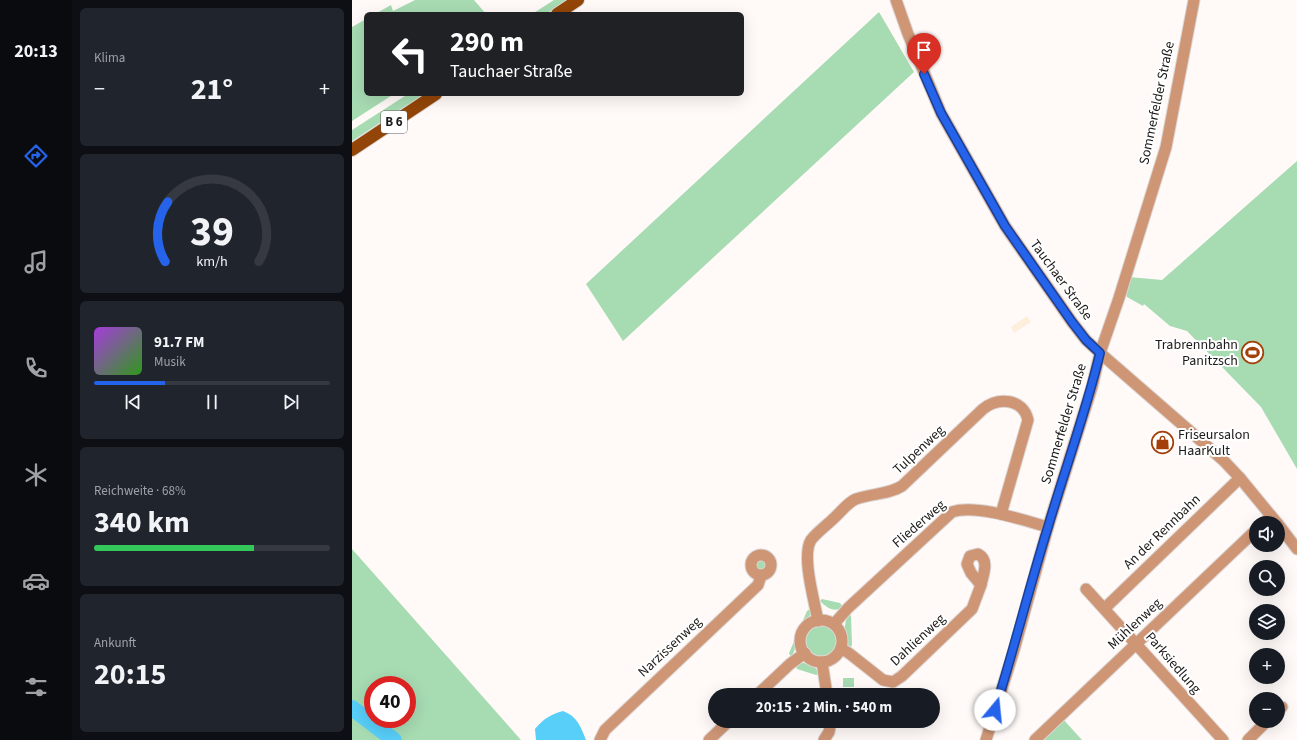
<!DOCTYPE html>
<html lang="de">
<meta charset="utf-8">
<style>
:root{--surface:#171b24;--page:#20242c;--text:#f1f3f6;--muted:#9ea1a6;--line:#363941;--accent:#2563eb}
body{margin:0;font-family:"Source Sans 3",sans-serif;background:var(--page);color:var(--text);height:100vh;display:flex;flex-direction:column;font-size:15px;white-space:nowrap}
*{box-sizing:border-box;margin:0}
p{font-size:13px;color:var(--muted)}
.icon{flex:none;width:22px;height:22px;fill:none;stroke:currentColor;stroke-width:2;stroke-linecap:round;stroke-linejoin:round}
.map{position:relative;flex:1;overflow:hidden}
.details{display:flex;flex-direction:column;gap:8px;padding:8px;background:#0d0f14;width:280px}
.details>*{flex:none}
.hud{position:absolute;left:12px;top:12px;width:380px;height:84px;border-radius:6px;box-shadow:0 4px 16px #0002;background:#202124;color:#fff;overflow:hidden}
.tools{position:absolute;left:897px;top:516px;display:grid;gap:8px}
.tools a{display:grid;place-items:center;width:36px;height:36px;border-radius:50%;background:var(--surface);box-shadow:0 4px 16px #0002;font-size:20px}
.speed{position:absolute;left:12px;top:676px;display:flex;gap:8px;font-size:20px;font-weight:700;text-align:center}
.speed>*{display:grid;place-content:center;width:52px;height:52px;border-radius:50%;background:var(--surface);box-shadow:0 4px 16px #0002;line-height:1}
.speed .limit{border:6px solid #d22;background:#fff;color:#111}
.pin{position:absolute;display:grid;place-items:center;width:34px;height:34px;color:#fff;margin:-41px -17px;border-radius:50% 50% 50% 0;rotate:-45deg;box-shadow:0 0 4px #0007}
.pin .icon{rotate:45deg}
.me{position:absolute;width:44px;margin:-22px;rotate:17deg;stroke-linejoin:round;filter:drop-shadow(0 0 3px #0008)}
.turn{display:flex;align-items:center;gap:14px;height:84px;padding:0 20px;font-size:18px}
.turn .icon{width:52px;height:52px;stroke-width:2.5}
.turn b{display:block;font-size:28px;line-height:34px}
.big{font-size:30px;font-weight:700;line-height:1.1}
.details .tile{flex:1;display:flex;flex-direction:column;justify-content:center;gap:6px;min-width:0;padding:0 14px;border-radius:6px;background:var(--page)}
.details .dial{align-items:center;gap:0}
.dial svg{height:104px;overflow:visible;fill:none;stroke:var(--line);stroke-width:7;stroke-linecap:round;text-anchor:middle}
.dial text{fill:var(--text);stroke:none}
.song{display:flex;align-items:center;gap:12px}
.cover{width:48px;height:48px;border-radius:6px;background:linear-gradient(135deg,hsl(280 70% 55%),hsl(110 70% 35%))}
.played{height:4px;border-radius:2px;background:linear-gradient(90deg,var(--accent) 30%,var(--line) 30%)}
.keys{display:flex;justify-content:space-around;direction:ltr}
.heat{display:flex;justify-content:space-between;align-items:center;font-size:22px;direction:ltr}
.charge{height:6px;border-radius:3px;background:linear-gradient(90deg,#34c759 68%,var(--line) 0)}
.trip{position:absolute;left:356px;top:688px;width:232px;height:40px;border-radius:20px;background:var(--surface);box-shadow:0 4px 16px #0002;font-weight:700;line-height:40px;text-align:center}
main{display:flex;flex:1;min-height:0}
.tab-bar{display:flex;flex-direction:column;width:72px;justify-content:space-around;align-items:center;background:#090b0e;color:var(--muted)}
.tab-bar .icon{width:28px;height:28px}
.tab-bar .on{color:var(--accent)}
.tab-bar b{font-size:18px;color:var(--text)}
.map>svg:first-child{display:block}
.industrial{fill:#feefdc}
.green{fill:#a7dbb2}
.water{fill:#58cff9}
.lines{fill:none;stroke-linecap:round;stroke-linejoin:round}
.river{stroke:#58cff9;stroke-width:16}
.minor-casing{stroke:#dbd6d4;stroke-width:13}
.major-casing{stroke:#dbd6d4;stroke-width:14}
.minor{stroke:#cf9676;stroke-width:11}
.major{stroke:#924507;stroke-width:12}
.route-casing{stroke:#184099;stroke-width:10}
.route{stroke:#2563eb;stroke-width:7}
.labels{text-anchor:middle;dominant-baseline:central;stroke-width:4;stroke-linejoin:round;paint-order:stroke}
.shield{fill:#fff;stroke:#605f5e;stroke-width:1}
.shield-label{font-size:13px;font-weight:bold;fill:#1c1a19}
.street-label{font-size:14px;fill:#1c1a19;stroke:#fff}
.poi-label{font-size:14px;fill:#1c1a19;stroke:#fff;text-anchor:end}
</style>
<main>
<nav class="tab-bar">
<b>20:13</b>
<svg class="icon on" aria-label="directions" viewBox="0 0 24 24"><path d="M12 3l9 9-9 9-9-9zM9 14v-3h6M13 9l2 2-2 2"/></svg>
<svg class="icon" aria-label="music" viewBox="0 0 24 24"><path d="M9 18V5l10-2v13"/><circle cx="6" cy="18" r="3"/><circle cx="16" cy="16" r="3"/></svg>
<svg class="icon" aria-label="phone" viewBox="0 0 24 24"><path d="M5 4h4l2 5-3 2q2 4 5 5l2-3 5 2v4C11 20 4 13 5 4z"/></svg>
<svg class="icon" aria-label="climate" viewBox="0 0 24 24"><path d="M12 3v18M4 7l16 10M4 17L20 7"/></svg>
<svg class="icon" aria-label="car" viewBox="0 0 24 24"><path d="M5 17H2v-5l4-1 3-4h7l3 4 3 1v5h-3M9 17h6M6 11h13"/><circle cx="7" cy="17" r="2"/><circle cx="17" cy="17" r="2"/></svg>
<svg class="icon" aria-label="filters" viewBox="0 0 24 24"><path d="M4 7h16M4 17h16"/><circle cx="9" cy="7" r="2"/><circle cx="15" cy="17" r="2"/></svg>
</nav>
<section class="details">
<div class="tile"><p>Klima</p>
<div class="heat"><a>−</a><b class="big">21°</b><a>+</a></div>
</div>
<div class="tile dial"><svg viewBox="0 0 100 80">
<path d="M14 69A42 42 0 1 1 86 69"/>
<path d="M14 69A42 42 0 0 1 16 23" stroke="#2563eb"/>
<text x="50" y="56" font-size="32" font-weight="700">39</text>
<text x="50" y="72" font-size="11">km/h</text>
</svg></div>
<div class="tile">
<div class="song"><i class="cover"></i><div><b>91.7 FM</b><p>Musik</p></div></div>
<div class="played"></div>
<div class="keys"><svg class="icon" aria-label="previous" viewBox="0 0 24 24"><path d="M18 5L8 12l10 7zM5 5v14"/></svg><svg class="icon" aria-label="pause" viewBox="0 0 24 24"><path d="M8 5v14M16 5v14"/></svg><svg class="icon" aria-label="next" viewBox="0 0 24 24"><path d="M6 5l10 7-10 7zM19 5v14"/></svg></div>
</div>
<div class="tile"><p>Reichweite · 68%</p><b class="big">340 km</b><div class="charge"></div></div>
<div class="tile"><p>Ankunft</p><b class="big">20:15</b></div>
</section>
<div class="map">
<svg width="945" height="740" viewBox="0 0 945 740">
<rect width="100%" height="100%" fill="#fffaf8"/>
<path class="industrial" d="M 675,316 L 679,322 L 662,333 L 659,327 Z"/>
<g class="green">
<path d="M 63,0 L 122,0 L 134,14 L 23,14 L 39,5 L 41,11 Z"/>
<path d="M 202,0 L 215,0 L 194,14 L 180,14 Z"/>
<path d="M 527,12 L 562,72 L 271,341 L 234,284 Z"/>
<path d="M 14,19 L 14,94 L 42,94 L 0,121 L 0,27 Z"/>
<path d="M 56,94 L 72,94 L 0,141 L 0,130 Z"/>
<path d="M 945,161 L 945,469 L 909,407 L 835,331 L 818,326 L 792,304 L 791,306 L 775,297 L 774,293 L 777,277 L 810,280 Z"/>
<path d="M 0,549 L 169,740 L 46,740 L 36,728 L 24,719 L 55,719 L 55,685 L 21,685 L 21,717 L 0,702 Z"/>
<circle cx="409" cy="565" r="10"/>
<path d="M 470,599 L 488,603 L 491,607 C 482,613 475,608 468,601 Z"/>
<path d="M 459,608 C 458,624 451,621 447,633 C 443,641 445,649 439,657 L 437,653 L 455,611 Z"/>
<path d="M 497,613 L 499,616 L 500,645 L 498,648 C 491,637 491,625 497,613 Z"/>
<circle cx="469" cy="641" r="15"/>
<path d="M 450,663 C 458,663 464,666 467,674 L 464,675 L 445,669 L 443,664 Z"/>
<rect x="491" y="678" width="11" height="9"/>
<path d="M 0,713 L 36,739 L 36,740 L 0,740 Z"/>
<path d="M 711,719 L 730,740 L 689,740 Z"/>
</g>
<path class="water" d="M 211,711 C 225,716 229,727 234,740 L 184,740 L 183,729 C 191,719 199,714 211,711 Z"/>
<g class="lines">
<path class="river" d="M 0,708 L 42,740"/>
<defs>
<g id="minor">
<path d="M 544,0 L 556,34 L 589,113 L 653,226 L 720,322 L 734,340 L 748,353 L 871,460 L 888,478 L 925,523"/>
<path d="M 912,523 L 919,516"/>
<path d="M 926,524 L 945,549"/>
<path d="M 626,554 C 638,560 631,575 629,585 L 619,573 L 615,564 L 618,556 Z"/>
<circle cx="409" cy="565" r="10"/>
<path d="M 734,589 L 871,740"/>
<path d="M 753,608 L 888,478"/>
<circle cx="469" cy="641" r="21"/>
<path d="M 466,621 C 463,603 449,556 459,540 C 464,533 475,525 481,519 C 488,513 496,502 504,499 C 520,493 536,495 550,486 L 631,409 C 646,397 671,398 676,420 L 649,514"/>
<path d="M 482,624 L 496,608 L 600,512 C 624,504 671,520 696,527"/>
<path d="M 489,648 L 498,654 L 531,680 L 541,682 L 550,676 L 620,609 L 629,585"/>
<path d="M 470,662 L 475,695"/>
<path d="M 405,695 L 438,664 L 453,653"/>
<path d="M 926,711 L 930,707"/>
<path d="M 248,740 L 253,730 L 406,585 L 409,576"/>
<path d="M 357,740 L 377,721"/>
<path d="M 472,740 L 477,732 L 479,721"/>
<path d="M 634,740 L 662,650 L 696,527 L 740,387 L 748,353 L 767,298 L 814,147 L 842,0"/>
<path d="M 683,740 L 904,530"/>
<path d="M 896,740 L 915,721"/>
</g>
<g id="major">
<path d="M 205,14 L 226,0"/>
<path d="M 0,150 L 84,94"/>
</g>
</defs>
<use href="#minor" class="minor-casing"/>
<use href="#major" class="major-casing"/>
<use href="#minor" class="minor"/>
<use href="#major" class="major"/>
</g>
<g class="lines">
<defs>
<path id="route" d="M 572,74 L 589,113 L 653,226 L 720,322 L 734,340 L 748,353 C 734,412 713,469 696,527 C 677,588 662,649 643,710"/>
</defs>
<use href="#route" class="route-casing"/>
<use href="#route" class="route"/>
</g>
<defs>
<symbol id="stadium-ring" viewBox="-11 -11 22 22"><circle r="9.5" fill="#fff" stroke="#a34009" stroke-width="1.5"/><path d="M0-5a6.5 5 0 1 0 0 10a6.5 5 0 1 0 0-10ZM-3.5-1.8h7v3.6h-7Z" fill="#a34009"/></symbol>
<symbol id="shop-ring" viewBox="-11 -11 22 22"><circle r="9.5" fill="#fff" stroke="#a34009" stroke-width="1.5"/><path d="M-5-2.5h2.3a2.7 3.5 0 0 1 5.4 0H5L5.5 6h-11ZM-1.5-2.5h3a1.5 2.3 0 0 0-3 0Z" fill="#a34009"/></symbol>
</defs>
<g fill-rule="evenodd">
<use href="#stadium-ring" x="888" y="340" width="25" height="25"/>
<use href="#shop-ring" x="798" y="430" width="25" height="25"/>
</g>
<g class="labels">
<rect class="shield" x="29" y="111" width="26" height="22" rx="3"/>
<g class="shield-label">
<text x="42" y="122">B 6</text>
</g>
<g class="street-label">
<text transform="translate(805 103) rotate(-78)">Sommerfelder Straße</text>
<text transform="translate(709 280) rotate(54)">Tauchaer Straße</text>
<text transform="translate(712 424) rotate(-73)">Sommerfelder Straße</text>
<text transform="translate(567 450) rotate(-43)">Tulpenweg</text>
<text transform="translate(567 524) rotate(-41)">Fliederweg</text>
<text transform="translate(810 532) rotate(-44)">An der Rennbahn</text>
<text transform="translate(783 624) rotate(-43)">Mühlenweg</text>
<text transform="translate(566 640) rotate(-43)">Dahlienweg</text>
<text transform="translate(318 647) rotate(-43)">Narzissenweg</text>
<text transform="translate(821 663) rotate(49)">Parksiedlung</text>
</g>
<g class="poi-label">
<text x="886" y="345">Trabrennbahn<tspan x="886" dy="16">Panitzsch</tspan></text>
<text x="826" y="435" text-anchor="start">Friseursalon<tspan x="826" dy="16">HaarKult</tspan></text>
</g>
</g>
</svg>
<div class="tools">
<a><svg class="icon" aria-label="sound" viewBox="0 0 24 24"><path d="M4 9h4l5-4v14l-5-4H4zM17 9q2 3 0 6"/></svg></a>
<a><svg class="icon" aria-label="search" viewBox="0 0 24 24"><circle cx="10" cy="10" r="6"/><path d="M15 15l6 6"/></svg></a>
<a><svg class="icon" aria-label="layers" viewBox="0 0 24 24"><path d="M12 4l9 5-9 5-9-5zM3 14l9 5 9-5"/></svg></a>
<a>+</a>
<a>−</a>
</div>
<div class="speed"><div class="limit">40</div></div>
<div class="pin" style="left:572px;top:74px;background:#d93025"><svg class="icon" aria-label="arrive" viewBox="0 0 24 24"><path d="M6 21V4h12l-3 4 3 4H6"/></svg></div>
<svg class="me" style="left:643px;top:710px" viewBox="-20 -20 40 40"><circle r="19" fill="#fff"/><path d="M0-13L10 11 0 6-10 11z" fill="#2563eb"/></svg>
<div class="trip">20:15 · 2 Min. · 540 m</div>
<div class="hud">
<div class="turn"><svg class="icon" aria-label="left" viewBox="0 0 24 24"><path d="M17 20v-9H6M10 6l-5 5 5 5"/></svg><div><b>290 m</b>Tauchaer Straße</div></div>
</div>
</div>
</main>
